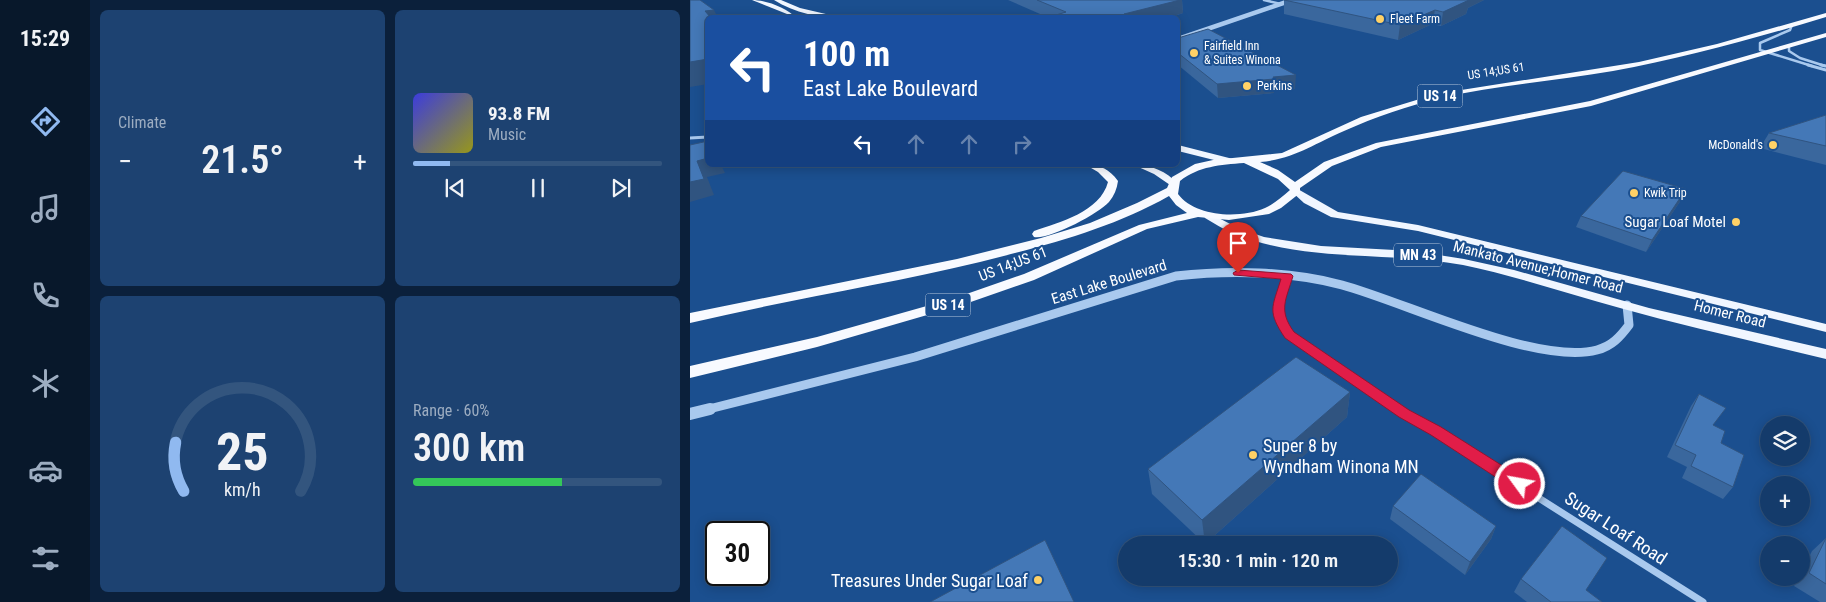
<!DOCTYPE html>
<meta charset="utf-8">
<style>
:root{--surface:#143b6b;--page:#1d4271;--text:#f1f3f6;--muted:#9dadc1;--line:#33557e;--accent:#90b9f0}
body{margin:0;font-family:"Roboto Condensed",sans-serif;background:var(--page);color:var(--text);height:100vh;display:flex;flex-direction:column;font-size:19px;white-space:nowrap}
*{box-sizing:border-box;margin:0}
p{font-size:16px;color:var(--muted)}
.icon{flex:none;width:28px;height:28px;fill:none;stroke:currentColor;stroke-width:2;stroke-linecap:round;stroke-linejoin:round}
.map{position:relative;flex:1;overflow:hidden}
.details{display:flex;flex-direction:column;gap:10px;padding:10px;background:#0b203b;width:600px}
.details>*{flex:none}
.guide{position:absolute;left:15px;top:15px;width:475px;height:152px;border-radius:8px;box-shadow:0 2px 12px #0003,0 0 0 1px var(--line);background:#1a4fa0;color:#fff;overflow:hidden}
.fabs{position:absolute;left:1070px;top:416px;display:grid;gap:10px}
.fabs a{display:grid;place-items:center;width:50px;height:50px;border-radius:50%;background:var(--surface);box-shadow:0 2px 12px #0003,0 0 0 1px var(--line);font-size:25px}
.speed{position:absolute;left:15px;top:521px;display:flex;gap:10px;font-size:25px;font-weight:700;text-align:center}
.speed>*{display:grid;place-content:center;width:65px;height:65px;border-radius:50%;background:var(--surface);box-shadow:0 2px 12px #0003,0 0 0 1px var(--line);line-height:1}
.speed .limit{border:2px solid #111;border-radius:8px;background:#fff;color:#111}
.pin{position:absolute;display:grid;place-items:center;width:42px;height:42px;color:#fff;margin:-51px -21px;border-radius:50% 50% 50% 0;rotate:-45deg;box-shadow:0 0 5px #0007}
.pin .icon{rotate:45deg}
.me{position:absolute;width:55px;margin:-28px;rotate:302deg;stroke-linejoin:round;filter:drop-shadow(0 0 4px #0008)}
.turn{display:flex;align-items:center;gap:18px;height:105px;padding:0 15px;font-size:22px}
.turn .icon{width:65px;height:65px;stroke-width:2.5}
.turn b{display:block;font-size:35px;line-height:42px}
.lanes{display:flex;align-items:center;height:48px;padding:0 15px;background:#0003;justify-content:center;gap:25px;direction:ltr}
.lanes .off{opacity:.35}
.big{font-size:38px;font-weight:600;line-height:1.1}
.details .card{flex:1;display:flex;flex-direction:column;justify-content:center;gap:8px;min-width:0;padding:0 18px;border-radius:8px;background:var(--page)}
.details .dial{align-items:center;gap:0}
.dial svg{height:130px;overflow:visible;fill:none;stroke:var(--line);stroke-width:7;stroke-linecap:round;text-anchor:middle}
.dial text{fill:var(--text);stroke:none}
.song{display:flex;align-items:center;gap:15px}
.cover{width:60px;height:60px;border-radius:8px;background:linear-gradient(135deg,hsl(240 70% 55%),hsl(60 70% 35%))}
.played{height:5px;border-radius:2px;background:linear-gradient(90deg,var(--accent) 15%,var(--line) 15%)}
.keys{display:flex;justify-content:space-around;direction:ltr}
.heat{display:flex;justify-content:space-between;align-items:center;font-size:28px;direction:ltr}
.charge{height:8px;border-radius:4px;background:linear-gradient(90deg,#34c759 60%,var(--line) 0)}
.details .tiles{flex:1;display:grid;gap:10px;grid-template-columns:repeat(2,1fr)}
.trip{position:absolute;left:428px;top:536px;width:280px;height:50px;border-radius:25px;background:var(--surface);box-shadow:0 2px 12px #0003,0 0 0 1px var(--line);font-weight:600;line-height:50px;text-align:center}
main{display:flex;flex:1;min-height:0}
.tab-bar{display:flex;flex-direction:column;width:90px;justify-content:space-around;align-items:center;background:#08182b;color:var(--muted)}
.tab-bar .icon{width:35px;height:35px}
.tab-bar .current{color:var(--accent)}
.tab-bar b{font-size:22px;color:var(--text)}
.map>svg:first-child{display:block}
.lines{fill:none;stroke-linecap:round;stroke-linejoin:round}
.minor-far3{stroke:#a9c9ee;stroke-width:2.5}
.minor-far2{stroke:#a9c9ee;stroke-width:3}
.minor-far1{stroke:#a9c9ee;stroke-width:5}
.minor{stroke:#a9c9ee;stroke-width:7}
.tertiary-far2{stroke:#a9c9ee;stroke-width:4.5}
.tertiary-far1{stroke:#a9c9ee;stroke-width:9}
.tertiary{stroke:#a9c9ee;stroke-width:12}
.primary{fill:#f0f6ff;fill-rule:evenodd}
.trunk{fill:#f8faff;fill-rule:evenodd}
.wall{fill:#3a679d}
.shaded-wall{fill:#305480}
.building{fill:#4478b7;stroke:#305480}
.route{fill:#e11d48;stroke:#92132f}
.poi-dot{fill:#ffd166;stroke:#1b4f8f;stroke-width:2}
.labels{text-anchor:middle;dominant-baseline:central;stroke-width:4;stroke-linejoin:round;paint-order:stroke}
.far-poi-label{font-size:12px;fill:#fff;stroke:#1b4f8f;text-anchor:start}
.far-street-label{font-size:12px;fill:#fff;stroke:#1b4f8f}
.shield{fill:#1b4f8f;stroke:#bbcadd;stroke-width:1}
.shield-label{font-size:14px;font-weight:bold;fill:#fff}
.poi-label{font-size:15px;fill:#fff;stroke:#1b4f8f;text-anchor:end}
.street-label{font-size:15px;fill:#fff;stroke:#1b4f8f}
.near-poi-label{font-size:18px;fill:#fff;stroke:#1b4f8f;text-anchor:start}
.near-street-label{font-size:18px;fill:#fff;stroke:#1b4f8f}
</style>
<main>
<nav class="tab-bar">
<b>15:29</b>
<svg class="icon current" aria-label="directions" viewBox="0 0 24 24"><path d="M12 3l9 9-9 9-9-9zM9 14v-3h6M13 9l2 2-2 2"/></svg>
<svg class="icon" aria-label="music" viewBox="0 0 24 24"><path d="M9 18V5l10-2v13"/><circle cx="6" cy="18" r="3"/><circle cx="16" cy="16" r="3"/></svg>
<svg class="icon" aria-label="phone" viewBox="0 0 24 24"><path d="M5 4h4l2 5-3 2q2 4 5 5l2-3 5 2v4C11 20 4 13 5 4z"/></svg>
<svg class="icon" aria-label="climate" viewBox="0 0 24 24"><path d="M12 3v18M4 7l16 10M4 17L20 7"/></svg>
<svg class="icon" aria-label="car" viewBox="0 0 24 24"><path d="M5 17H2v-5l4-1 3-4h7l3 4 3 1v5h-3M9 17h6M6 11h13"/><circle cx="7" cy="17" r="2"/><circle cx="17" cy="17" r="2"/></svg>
<svg class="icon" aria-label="filters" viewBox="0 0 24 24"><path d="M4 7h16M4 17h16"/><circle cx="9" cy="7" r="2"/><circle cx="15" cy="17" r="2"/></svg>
</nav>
<section class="details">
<div class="tiles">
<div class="card"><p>Climate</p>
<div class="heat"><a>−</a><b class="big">21.5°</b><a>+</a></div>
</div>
<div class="card">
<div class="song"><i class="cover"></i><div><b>93.8 FM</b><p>Music</p></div></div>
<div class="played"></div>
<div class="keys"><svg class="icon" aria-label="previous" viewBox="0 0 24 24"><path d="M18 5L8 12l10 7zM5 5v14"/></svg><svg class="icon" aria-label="pause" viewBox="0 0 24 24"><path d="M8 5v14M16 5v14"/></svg><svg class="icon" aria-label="next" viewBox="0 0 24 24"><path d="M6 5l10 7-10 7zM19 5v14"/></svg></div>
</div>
<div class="card dial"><svg viewBox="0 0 100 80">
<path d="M14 69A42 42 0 1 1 86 69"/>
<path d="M14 69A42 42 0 0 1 9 39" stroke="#90b9f0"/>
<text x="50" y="56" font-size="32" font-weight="700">25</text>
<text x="50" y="72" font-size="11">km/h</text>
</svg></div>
<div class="card"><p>Range · 60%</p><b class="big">300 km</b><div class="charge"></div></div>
</div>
</section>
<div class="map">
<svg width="1136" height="602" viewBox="0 0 1136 602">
<rect width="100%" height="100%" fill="#1b4f8f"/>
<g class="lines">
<g class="minor-far3">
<path d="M 574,0 L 591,4"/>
<path d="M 1102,25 L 1100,30 L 1070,43 L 1070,50 L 1122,66"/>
<path d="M 1099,46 L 1099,51 L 1110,58 L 1135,66"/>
</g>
<g class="minor-far2">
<path d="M 1118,65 L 1136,70"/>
<path d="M 1131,65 L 1136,66"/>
<path d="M 0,138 L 18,137"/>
</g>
<path class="minor-far1" d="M 598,276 C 590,299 586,313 599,335 L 710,410"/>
<path class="minor" d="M 708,409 L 1013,602"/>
<path class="tertiary-far2" d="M 488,39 L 602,0"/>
<path class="tertiary-far1" d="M 15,410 L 225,357 L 486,276 C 539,270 600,271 652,285 C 715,302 847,366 907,350 C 922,346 930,337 939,325 L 937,305"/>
<path class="tertiary" d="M 0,414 L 20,409"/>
<g class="primary">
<path d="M 62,0 C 76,0 97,8 106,18 L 100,18 L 97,14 Z"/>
<path d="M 84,0 L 91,0 L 110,8 L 153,18 C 131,18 104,13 84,0 Z"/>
<path d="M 488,145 L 543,159 L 545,161 L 540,164 L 488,151 Z"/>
<path d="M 444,165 C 462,165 476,171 488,184 L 483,187 L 464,174 Z"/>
<path d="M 606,188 L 648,212 L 728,225 L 1136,324 L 1136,332 L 728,231 L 641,217 L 614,203 L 601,191 Z"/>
<path d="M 519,213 L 548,228 L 574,237 L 631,246 L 723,251 L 774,259 L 824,270 L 959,308 L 1136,349 L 1136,359 C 1067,342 998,327 930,308 C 878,294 826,276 773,265 C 697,251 615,263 542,233 C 533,229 524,223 515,218 L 514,216 Z"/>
</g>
<g class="trunk">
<path d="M 1136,13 L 1136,17 C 1066,38 995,58 923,71 C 866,81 807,85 751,98 C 718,106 685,117 654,131 C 623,144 605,159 570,162 L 588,170 L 605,182 L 634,162 L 686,143 L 900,101 L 1136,33 L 1136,37 L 901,106 L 691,147 L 642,166 L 610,188 L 610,193 L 591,208 L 579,214 L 539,220 L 508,217 L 457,229 L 344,280 L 275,304 L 127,347 L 0,378 L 0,366 L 127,337 L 265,298 L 334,274 L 449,225 L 497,213 L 486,205 L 479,196 C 421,229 354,246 290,262 C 194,285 96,300 0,323 L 0,313 L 267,259 L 351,238 L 400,223 L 447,203 L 477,188 L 482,177 L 505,164 L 523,160 L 592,153 L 671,117 L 746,94 L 949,62 L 1027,44 ZM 554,163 L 588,179 L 600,190 C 592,197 584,204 575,208 C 550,219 505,217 488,194 L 490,181 C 509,166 530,165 554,163 Z"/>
<path d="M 396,165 C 411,165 419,169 428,181 C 427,189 424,196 419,202 C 408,214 359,240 344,237 L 342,234 L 344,231 C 370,222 410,212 418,182 L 408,172 Z"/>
</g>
</g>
<g class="wall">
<path d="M 318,0 L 492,0 L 493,13 L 478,18 L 356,18 L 357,17 Z"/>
<path d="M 594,0 L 794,0 L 778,8 L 776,14 L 751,26 L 742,24 L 708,40 L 594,14 Z"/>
<path d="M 488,38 L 605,89 L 584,91 L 584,93 L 528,98 L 488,65 Z"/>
<path d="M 1136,115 L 1136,165 L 1070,148 L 1079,133 Z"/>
<path d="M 991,200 L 956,252 L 886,227 L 891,216 Z"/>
<path d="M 660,392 L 657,417 L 515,544 L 462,494 L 458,469 Z"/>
<path d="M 1009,394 L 1024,426 L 1031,443 L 1043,487 L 1033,499 L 992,478 L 997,467 L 977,457 L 1001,406 Z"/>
<path d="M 703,506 L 806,526 L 801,539 L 775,575 L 700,519 Z"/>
<path d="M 1136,538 L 1136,602 L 1130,602 L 1104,586 L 1109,578 L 1111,578 L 1111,573 L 1122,551 Z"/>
<path d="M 831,579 L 896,590 L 912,602 L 837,602 L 824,592 Z"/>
</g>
<g class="shaded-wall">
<path d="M 490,0 L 492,0 L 493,13 L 478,18 L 435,18 L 434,14 Z"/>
<path d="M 770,0 L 794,0 L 778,8 L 776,14 L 751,26 L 753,12 Z"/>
<path d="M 24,10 L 28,18 L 18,18 L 15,11 Z"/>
<path d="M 745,10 L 742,24 L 708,40 L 710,25 Z"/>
<path d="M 18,59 L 18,84 L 0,87 L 0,62 Z"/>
<path d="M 606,75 L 605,89 L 584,91 L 584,93 L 528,98 L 527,84 Z"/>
<path d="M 18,158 L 18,165 L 31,165 L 35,173 L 17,177 L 24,195 L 0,202 L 0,182 L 7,161 Z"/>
<path d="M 996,189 L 991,200 L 956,252 L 962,240 Z"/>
<path d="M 660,392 L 657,417 L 515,544 L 512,520 Z"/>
<path d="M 806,526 L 801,539 L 775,575 L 780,562 Z"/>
</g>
<g class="building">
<path d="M 0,0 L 10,0 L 24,10 L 15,11 L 21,18 L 18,18 L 18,59 L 0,62 Z"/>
<path d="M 347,0 L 490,0 L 434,14 L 446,18 L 356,18 L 376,12 Z"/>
<path d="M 594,0 L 779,0 L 753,12 L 745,10 L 710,25 Z"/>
<path d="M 518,29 L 606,75 L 583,77 L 584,79 L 527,84 L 488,53 L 488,38 Z"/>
<path d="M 1136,115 L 1136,146 L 1079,133 Z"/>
<path d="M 18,141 L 18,158 L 7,161 L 14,179 L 0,182 L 0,145 Z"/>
<path d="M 933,171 L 996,189 L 962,240 L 891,216 Z"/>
<path d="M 606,357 L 660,392 L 512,520 L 458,469 Z"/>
<path d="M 1009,394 L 1036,408 L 1023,425 L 1035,431 L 1031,443 L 1054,455 L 1043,487 L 1001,466 L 1006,455 L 985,445 Z"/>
<path d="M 731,474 L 806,526 L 780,562 L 703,506 Z"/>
<path d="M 872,526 L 917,558 L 896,590 L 912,602 L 861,602 L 831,579 Z"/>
<path d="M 1136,538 L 1136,584 L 1119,573 Z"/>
<path d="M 355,540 L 384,602 L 240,602 Z"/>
</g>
<path class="route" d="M 548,270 L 601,274 L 603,276 C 596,300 588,310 604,332 L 719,410 L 751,427 L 835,480 L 837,484 L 835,489 L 830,491 L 824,489 L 741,435 L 709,417 L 595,338 C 577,311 582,308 591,279 L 544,275 L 543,273 Z"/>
<g class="poi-dot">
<circle cx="690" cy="19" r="5"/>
<circle cx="504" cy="53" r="5"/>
<circle cx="557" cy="86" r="5"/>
<circle cx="1083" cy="145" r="5"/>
<circle cx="944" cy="193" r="5"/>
<circle cx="1046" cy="222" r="5"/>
<circle cx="563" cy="455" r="5"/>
<circle cx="348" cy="580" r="5"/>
</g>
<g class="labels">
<g class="far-poi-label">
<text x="700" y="19">Fleet Farm</text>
<text x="514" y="46">Fairfield Inn<tspan x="514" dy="14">&amp; Suites Winona</tspan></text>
<text x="567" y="86">Perkins</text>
<text x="1073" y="145" text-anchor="end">McDonald's</text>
<text x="954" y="193">Kwik Trip</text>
</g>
<g class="far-street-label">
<text transform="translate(806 71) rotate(-9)">US 14;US 61</text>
</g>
<g class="shield">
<rect x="727.5" y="84.5" width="45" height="23" rx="4"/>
<rect x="704" y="243.5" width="48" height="23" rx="4"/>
<rect x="235.5" y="293.5" width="45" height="23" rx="4"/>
</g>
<g class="shield-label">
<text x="750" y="96">US 14</text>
<text x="728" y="255">MN 43</text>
<text x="258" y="305">US 14</text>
</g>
<g class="poi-label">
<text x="1036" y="222">Sugar Loaf Motel</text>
</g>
<g class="street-label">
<text transform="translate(323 264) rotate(-21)">US 14;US 61</text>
<text transform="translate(848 267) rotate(14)">Mankato Avenue;Homer Road</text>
<text transform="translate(419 282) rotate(-17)">East Lake Boulevard</text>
<text transform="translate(1040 314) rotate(14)">Homer Road</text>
</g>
<g class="near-poi-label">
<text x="573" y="445">Super 8 by<tspan x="573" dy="21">Wyndham Winona MN</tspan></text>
<text x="338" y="580" text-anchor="end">Treasures Under Sugar Loaf</text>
</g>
<g class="near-street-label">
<text transform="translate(926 528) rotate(33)">Sugar Loaf Road</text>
</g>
</g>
</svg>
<div class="fabs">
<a><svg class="icon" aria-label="layers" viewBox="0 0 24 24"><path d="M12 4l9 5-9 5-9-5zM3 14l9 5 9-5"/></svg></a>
<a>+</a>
<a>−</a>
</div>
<div class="speed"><div class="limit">30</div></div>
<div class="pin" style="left:548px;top:273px;background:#d93025"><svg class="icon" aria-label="arrive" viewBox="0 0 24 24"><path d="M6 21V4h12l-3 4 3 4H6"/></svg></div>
<svg class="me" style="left:830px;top:484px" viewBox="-20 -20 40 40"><circle r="17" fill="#e11d48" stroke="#fff" stroke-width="3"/><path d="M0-11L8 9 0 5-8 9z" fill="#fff"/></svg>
<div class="trip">15:30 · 1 min · 120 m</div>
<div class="guide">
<div class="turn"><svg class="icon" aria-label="left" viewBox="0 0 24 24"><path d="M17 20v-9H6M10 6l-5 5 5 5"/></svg><div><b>100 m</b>East Lake Boulevard</div></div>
<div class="lanes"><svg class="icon" aria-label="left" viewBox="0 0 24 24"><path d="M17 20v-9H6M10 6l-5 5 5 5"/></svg><svg class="icon off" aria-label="ahead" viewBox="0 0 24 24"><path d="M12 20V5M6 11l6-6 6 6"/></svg><svg class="icon off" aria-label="ahead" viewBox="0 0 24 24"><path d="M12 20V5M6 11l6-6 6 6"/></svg><svg class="icon off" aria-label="right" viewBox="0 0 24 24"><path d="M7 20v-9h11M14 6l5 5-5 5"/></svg></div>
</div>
</div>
</main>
